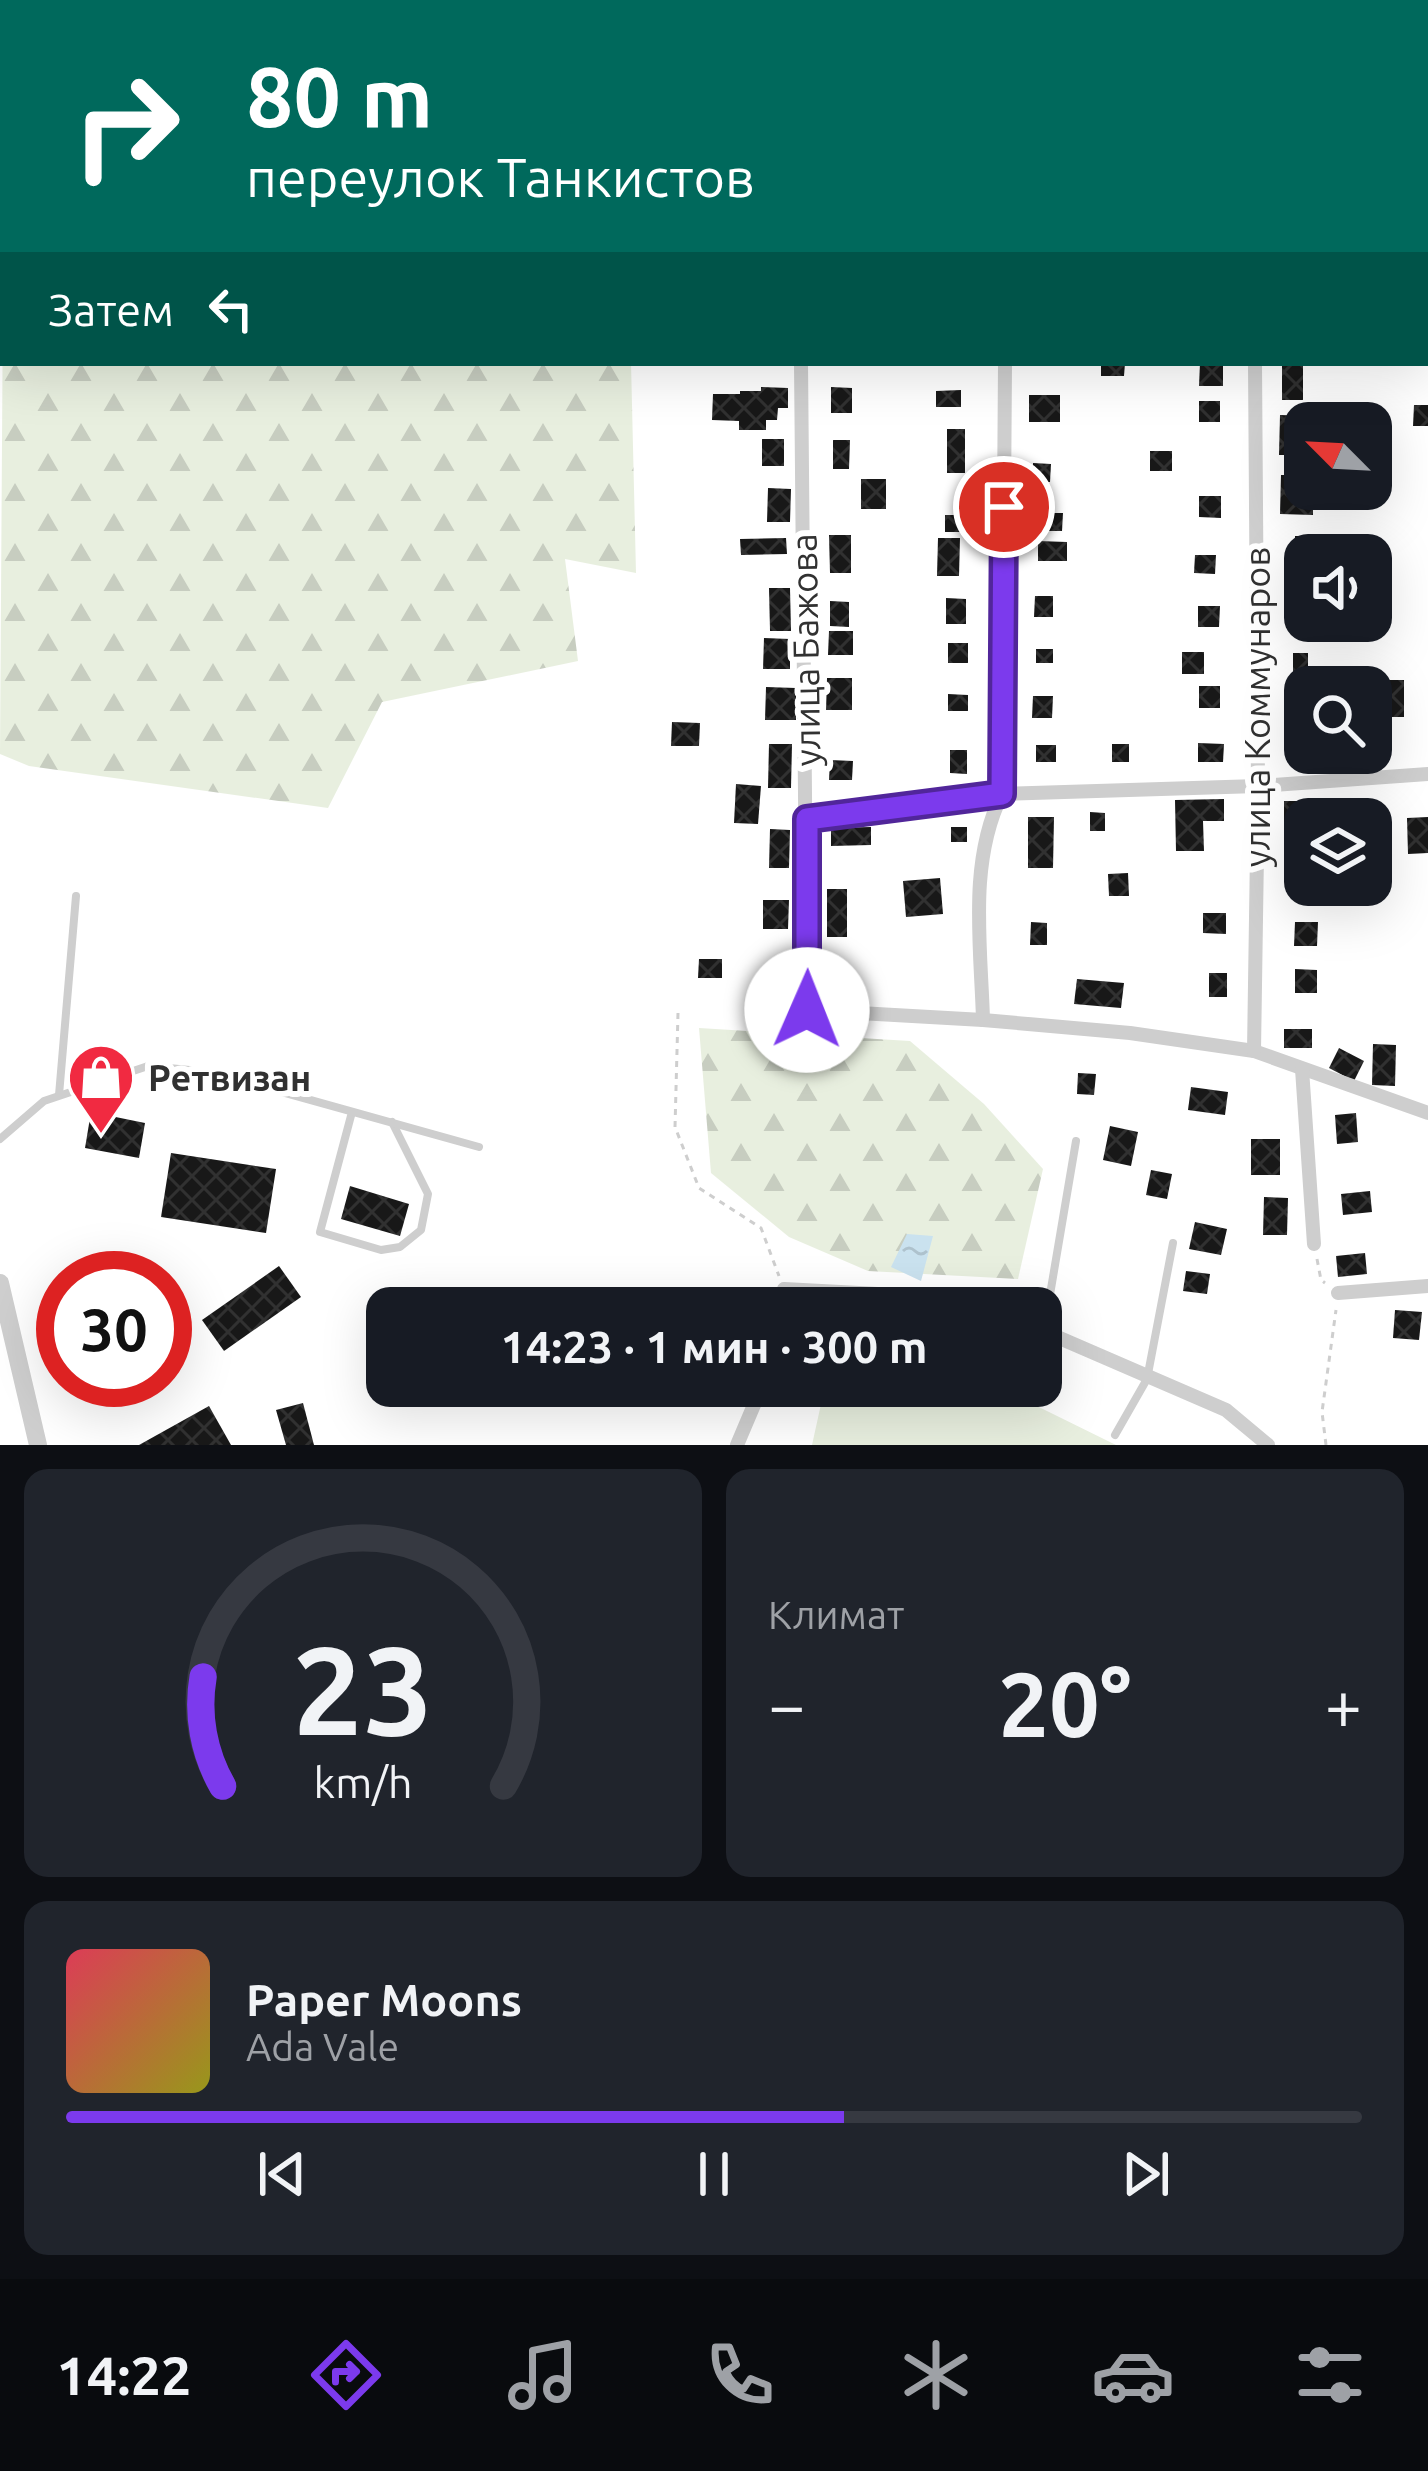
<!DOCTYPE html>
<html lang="ru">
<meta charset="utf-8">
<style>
:root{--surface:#171b24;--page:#20242c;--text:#f1f3f6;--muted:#9ea1a6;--line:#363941;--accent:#7c3aed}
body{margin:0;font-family:Ubuntu,sans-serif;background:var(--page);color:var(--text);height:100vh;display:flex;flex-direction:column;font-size:45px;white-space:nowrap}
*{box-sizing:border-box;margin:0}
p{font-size:39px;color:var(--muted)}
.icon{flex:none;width:66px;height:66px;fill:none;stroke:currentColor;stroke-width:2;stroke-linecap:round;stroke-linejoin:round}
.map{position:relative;height:1445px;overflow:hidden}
.details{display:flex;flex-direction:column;gap:24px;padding:24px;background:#0d0f14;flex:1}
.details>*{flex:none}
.banner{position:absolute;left:0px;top:0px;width:1428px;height:366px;box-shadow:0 12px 48px #0002;background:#00695c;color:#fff;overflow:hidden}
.needle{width:78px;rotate:294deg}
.controls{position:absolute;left:1284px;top:402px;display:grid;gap:24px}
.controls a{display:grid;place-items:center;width:108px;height:108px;border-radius:24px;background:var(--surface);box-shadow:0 12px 48px #0002;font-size:60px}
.speed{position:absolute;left:36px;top:1251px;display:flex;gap:24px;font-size:60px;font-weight:700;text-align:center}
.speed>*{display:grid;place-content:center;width:156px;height:156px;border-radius:50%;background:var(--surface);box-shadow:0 12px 48px #0002;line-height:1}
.speed .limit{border:18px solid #d22;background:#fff;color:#111}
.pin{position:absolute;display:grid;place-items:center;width:102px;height:102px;color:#fff;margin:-51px;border:6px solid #fff;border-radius:50%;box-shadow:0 3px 12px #0007}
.me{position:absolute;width:132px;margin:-66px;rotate:1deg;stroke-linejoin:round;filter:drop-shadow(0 0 9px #0008)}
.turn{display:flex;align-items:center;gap:42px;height:252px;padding:0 48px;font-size:54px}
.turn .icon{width:156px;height:156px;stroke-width:2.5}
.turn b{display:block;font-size:84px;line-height:102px}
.then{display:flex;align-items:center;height:114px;padding:0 48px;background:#0003;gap:24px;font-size:45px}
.big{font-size:90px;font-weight:700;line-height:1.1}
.details .tile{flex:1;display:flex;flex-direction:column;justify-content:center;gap:18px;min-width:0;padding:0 42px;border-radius:24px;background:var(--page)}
.details .dial{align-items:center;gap:0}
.dial svg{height:312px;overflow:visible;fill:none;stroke:var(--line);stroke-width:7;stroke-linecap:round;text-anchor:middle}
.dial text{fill:var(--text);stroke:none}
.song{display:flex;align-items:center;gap:36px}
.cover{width:144px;height:144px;border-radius:18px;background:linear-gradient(135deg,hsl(350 70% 55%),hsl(60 70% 35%))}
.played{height:12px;border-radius:6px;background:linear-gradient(90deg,var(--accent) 60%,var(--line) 60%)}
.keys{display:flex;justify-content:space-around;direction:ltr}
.heat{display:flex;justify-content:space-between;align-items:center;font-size:66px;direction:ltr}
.details .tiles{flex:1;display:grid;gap:24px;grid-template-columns:1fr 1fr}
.tile:last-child{grid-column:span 2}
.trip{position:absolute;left:366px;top:1287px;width:696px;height:120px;border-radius:24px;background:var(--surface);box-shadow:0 12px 48px #0002;font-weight:700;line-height:120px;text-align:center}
.tabs{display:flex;height:192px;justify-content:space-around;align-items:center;background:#090b0e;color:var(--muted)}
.tabs .icon{width:84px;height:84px}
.tabs .selected{color:var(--accent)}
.tabs b{font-size:54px;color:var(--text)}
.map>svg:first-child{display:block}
.forest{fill:url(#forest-firs)}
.garden{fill:#e8efdf}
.water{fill:url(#water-ripples)}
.building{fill:url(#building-cross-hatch)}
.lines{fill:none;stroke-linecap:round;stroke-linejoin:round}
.path{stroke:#cecece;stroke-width:3;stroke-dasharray:6 6;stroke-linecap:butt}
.service{stroke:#cecece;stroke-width:8}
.minor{stroke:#cecece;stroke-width:14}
.tertiary{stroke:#cecece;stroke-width:18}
.route-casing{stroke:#51269a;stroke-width:30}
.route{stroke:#7c3aed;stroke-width:21}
.labels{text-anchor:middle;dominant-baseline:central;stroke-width:12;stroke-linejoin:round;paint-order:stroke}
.street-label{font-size:36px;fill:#313131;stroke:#fff}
.poi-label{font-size:36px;font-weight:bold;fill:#313131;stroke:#fff;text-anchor:start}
</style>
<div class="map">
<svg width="1428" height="1445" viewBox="0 0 1428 1445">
<defs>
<pattern id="forest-firs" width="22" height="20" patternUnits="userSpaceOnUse" patternTransform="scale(3)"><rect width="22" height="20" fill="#e8efdf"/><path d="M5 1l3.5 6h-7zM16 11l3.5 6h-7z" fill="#c7cdc0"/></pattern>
<pattern id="water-ripples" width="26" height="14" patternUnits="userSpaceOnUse" patternTransform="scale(3)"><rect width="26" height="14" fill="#cae2ef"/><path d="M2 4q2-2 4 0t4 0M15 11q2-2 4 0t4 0" fill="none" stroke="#aec2cd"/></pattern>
<pattern id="building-cross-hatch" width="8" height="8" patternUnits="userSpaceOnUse" patternTransform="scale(3)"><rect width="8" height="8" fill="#181818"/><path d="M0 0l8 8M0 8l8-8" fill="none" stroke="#313131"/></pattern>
</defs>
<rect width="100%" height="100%" fill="#fff"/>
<g class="forest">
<path d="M 0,0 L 57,3 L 3,3 L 0,222 Z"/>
<path d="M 136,0 L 501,0 L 502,3 L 136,3 Z"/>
<path d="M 3,288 L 3,363 L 631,363 L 636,573 L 565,559 L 578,661 L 382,702 L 328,808 L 29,766 L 0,754 Z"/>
<path d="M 699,1028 L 910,1041 L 984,1104 L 1043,1169 L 1018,1279 L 868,1271 L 789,1237 L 711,1173 Z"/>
</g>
<path class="garden" d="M 825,1386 L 996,1386 L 1116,1445 L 812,1445 Z"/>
<path class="water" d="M 907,1234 L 933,1236 L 921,1281 L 891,1267 Z"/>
<g class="building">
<path d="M 1101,363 L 1125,363 L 1124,376 L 1101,376 Z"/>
<path d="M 1200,363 L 1223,363 L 1223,386 L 1199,386 Z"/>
<rect x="1282" y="363" width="21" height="37"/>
<path d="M 761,387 L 788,388 L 788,408 L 778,408 L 777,420 L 766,420 L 766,430 L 739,430 L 739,421 L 712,420 L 713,394 L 740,394 L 740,391 L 761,391 Z"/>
<path d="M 831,387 L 852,388 L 852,413 L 831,413 Z"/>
<path d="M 961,390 L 961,407 L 936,407 L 936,391 Z"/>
<rect x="1029" y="395" width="31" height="27"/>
<rect x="1199" y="401" width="21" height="21"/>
<path d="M 1414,405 L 1428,405 L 1428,426 L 1413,426 Z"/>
<path d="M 1280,415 L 1312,416 L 1312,423 L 1305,423 L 1305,455 L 1279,455 Z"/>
<rect x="947" y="429" width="18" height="44"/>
<rect x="762" y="439" width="22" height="27"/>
<path d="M 833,440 L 850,440 L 849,469 L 833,469 Z"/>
<rect x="1150" y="451" width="22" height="20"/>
<path d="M 1033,463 L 1051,464 L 1050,482 L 1033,482 Z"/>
<path d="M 1281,475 L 1305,475 L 1305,489 L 1313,489 L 1313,515 L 1280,514 Z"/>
<rect x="861" y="479" width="25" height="30"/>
<path d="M 768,488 L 791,489 L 790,522 L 767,522 Z"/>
<path d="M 1199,496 L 1221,496 L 1221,518 L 1199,517 Z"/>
<path d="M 1037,513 L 1063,513 L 1062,531 L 1037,531 Z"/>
<rect x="945" y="515" width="20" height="17"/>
<path d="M 829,535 L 851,535 L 851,573 L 830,573 Z"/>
<path d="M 1295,536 L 1322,536 L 1322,555 L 1295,559 Z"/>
<path d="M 786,538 L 787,554 L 741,555 L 740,539 Z"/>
<path d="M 938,538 L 960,538 L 959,576 L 937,576 Z"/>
<path d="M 1038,541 L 1067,542 L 1067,561 L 1038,561 Z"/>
<path d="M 1195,555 L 1216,555 L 1215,574 L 1194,573 Z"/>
<path d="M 769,588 L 790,588 L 791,631 L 770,631 Z"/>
<path d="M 1035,596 L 1053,596 L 1053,617 L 1034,617 Z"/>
<path d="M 946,598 L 966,599 L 966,624 L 946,624 Z"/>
<path d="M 830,601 L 849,602 L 849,627 L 830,626 Z"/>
<path d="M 1198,606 L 1220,606 L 1219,627 L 1198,627 Z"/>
<path d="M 829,631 L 853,631 L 853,655 L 828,655 Z"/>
<path d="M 764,638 L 790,639 L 790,669 L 763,669 Z"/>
<rect x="948" y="643" width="20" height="20"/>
<rect x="1036" y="649" width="17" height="14"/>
<rect x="1182" y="652" width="22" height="22"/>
<rect x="1293" y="653" width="15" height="23"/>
<path d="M 827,678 L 852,678 L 852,710 L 826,710 Z"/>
<rect x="1373" y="680" width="31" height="37"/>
<rect x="1199" y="686" width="21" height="22"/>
<path d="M 766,687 L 796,688 L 796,720 L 765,720 Z"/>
<path d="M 948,694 L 968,695 L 968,711 L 948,711 Z"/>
<path d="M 1033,696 L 1053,696 L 1052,718 L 1032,718 Z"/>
<path d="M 1291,699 L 1305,699 L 1305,719 L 1290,719 Z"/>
<path d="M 672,722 L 700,723 L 699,746 L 671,746 Z"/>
<rect x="1290" y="736" width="15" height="19"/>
<path d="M 1198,743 L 1224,744 L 1223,762 L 1198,762 Z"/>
<path d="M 769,744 L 792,744 L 791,788 L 768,788 Z"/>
<rect x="1112" y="744" width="17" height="18"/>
<rect x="1036" y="745" width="20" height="17"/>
<path d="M 950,750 L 967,750 L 967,774 L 950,773 Z"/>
<path d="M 830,760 L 853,761 L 852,780 L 829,780 Z"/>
<path d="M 736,784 L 761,786 L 758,824 L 734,823 Z"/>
<path d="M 1224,799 L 1224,821 L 1203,821 L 1204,851 L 1176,851 L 1175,800 Z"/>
<path d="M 1284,801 L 1306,801 L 1305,829 L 1284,828 Z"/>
<path d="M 1090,812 L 1105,813 L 1105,831 L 1090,831 Z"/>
<path d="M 1028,817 L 1054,817 L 1053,868 L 1028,868 Z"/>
<path d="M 1428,817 L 1428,853 L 1408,854 L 1407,818 Z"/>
<path d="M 871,827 L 871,845 L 831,846 L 831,828 Z"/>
<rect x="951" y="827" width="16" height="15"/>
<path d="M 770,829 L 790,830 L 789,868 L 769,868 Z"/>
<path d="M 1128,873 L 1129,896 L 1109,896 L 1108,874 Z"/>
<path d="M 1290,873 L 1305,873 L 1309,891 L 1290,890 Z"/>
<path d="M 940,878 L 943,914 L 906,917 L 903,881 Z"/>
<rect x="827" y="889" width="20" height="48"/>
<path d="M 763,900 L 789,900 L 788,929 L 763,929 Z"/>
<path d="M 1203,913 L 1226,913 L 1226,934 L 1203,933 Z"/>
<path d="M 1031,922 L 1047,923 L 1047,945 L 1030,945 Z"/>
<path d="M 1295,922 L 1318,922 L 1317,946 L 1294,946 Z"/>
<path d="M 699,959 L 722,959 L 722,978 L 698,978 Z"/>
<path d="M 1295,969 L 1317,970 L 1317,993 L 1295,993 Z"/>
<rect x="1209" y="973" width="18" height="24"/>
<path d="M 1077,979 L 1124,983 L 1121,1008 L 1074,1004 Z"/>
<rect x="1284" y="1029" width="28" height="19"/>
<path d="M 1373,1044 L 1396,1045 L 1395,1086 L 1372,1085 Z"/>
<path d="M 1339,1048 L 1364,1061 L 1354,1081 L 1329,1068 Z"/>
<path d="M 1078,1073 L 1096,1074 L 1094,1095 L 1077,1094 Z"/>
<path d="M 1191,1087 L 1228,1092 L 1225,1115 L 1188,1110 Z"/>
<path d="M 91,1112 L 145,1123 L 139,1158 L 85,1148 Z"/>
<path d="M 1356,1113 L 1358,1142 L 1337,1144 L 1335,1115 Z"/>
<path d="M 1110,1126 L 1138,1132 L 1131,1166 L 1103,1160 Z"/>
<rect x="1251" y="1139" width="29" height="36"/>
<path d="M 171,1153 L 276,1169 L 266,1233 L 161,1217 Z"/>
<path d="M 1151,1170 L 1172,1174 L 1167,1199 L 1146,1195 Z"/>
<path d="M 350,1186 L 409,1204 L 400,1236 L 341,1219 Z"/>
<path d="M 1370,1191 L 1372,1212 L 1343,1215 L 1341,1194 Z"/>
<path d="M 1264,1197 L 1288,1198 L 1287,1235 L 1263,1235 Z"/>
<path d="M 1195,1222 L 1227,1229 L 1221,1255 L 1189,1249 Z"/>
<path d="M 1365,1253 L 1367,1274 L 1338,1277 L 1336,1256 Z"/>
<path d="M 279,1266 L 301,1297 L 224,1351 L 202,1320 Z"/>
<path d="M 1186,1271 L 1210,1274 L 1207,1294 L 1183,1291 Z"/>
<path d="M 1395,1310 L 1422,1312 L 1419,1340 L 1393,1338 Z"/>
<path d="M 303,1403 L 314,1445 L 286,1445 L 276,1410 Z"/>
<path d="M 209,1406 L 231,1445 L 139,1445 Z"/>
</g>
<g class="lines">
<g class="path">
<path d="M 124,0 L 126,3"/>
<path d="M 678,1013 L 675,1127 L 699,1188 L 761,1228 L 779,1276"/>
<path d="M 1317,1259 L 1321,1280 L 1325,1283"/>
<path d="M 1326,1445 L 1322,1412 L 1336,1310"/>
</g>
<g class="service">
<path d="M 59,1095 L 76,896"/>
<path d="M 352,1112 L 320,1232 L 381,1250 L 400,1247 L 421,1230 L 428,1194 L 392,1122"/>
<path d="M 0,1139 L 44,1101 L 148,1066 L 210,1072 L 479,1147"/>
<path d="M 1044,1330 L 1076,1141"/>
<path d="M 1115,1435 L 1147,1379 L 1173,1243"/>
</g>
<g class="minor">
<path d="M 614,0 L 614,3"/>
<path d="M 1240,0 L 1240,3"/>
<path d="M 808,3 L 808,0"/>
<path d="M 997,3 L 997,0"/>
<path d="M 801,363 L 807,1010"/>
<path d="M 807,819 L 1002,794 L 1258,786 L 1428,774"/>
<path d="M 753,1007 L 983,1020 L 1130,1033 L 1254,1051 L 1428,1113"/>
<path d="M 983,1020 C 981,946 968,862 1002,794 L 1005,363"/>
<path d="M 1254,1051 L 1258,786 L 1255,363"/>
<path d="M 1302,1069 L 1314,1244"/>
<path d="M 1338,1293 L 1428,1286"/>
<path d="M 780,1308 L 784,1289 L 934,1297 L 969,1308"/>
<path d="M 1041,1330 L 1226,1410 L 1268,1445"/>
<path d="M 737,1445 L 762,1386"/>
</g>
<g class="tertiary">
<path d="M 0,254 L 3,251"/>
<path d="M 1425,321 L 1428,321"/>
<path d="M 0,1283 L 38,1445"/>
</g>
</g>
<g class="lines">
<defs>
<path id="route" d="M 807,1010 L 807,819 L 1002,794 L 1004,507"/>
</defs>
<use href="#route" class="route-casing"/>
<use href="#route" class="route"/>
</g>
<defs>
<symbol id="shop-pin" viewBox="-11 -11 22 30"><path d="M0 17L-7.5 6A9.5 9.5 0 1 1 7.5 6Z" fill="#f12a41" stroke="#fff"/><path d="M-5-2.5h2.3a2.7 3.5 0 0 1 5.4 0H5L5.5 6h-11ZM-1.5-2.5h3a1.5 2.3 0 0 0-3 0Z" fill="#fff"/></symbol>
</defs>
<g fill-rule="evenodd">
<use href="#shop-pin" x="63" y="1039" width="76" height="104"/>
</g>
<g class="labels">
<g class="street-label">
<text transform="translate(805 650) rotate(-91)">улица Бажова</text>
<text transform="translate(1256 707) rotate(-90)">улица Коммунаров</text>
</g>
<g class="poi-label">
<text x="148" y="1077">Ретвизан</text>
</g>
</g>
</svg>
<div class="controls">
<a><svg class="needle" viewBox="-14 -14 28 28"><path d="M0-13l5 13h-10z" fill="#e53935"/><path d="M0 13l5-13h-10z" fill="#9ea1a6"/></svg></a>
<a><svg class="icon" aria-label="sound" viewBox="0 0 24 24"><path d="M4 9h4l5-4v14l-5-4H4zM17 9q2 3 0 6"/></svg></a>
<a><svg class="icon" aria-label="search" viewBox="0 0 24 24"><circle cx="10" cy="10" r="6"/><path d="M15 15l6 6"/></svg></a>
<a><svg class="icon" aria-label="layers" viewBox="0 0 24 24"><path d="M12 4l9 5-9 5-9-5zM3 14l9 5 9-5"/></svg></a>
</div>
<div class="speed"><div class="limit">30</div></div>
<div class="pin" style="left:1004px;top:507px;background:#d93025"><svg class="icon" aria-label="arrive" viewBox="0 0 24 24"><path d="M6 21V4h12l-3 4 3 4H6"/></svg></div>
<svg class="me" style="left:807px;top:1010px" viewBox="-20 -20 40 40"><circle r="19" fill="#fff"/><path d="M0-13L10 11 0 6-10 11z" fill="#7c3aed"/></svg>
<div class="trip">14:23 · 1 мин · 300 m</div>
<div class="banner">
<div class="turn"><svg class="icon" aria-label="right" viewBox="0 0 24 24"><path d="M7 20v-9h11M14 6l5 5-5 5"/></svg><div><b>80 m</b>переулок Танкистов</div></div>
<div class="then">Затем<svg class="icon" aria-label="left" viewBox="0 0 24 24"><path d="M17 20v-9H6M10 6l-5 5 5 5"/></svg></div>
</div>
</div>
<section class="details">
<div class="tiles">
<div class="tile dial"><svg viewBox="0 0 100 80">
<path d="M14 69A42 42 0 1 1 86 69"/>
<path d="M14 69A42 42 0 0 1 9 41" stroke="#7c3aed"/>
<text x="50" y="56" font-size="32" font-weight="700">23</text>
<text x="50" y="72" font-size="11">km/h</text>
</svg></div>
<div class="tile"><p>Климат</p>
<div class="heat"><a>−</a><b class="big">20°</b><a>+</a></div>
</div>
<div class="tile">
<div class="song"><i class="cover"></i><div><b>Paper Moons</b><p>Ada Vale</p></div></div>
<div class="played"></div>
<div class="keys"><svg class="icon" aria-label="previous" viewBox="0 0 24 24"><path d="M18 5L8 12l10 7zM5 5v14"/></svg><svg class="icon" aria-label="pause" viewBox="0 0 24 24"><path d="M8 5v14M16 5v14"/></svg><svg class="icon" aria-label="next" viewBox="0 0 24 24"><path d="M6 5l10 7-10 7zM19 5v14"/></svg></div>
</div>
</div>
</section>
<nav class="tabs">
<b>14:22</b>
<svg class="icon selected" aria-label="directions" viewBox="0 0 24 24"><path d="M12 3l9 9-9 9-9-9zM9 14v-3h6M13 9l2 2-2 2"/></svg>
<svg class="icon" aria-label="music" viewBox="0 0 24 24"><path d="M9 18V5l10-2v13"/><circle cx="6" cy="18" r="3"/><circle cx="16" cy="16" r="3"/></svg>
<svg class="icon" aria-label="phone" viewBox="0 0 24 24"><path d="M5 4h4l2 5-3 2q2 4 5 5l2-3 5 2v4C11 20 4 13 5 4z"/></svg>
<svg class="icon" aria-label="climate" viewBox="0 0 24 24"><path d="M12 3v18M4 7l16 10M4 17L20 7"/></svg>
<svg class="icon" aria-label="car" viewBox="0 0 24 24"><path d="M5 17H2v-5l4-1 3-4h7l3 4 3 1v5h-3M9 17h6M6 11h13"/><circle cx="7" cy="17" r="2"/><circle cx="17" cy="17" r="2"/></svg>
<svg class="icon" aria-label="filters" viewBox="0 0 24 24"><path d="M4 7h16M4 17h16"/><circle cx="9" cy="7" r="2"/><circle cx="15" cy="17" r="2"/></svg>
</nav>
